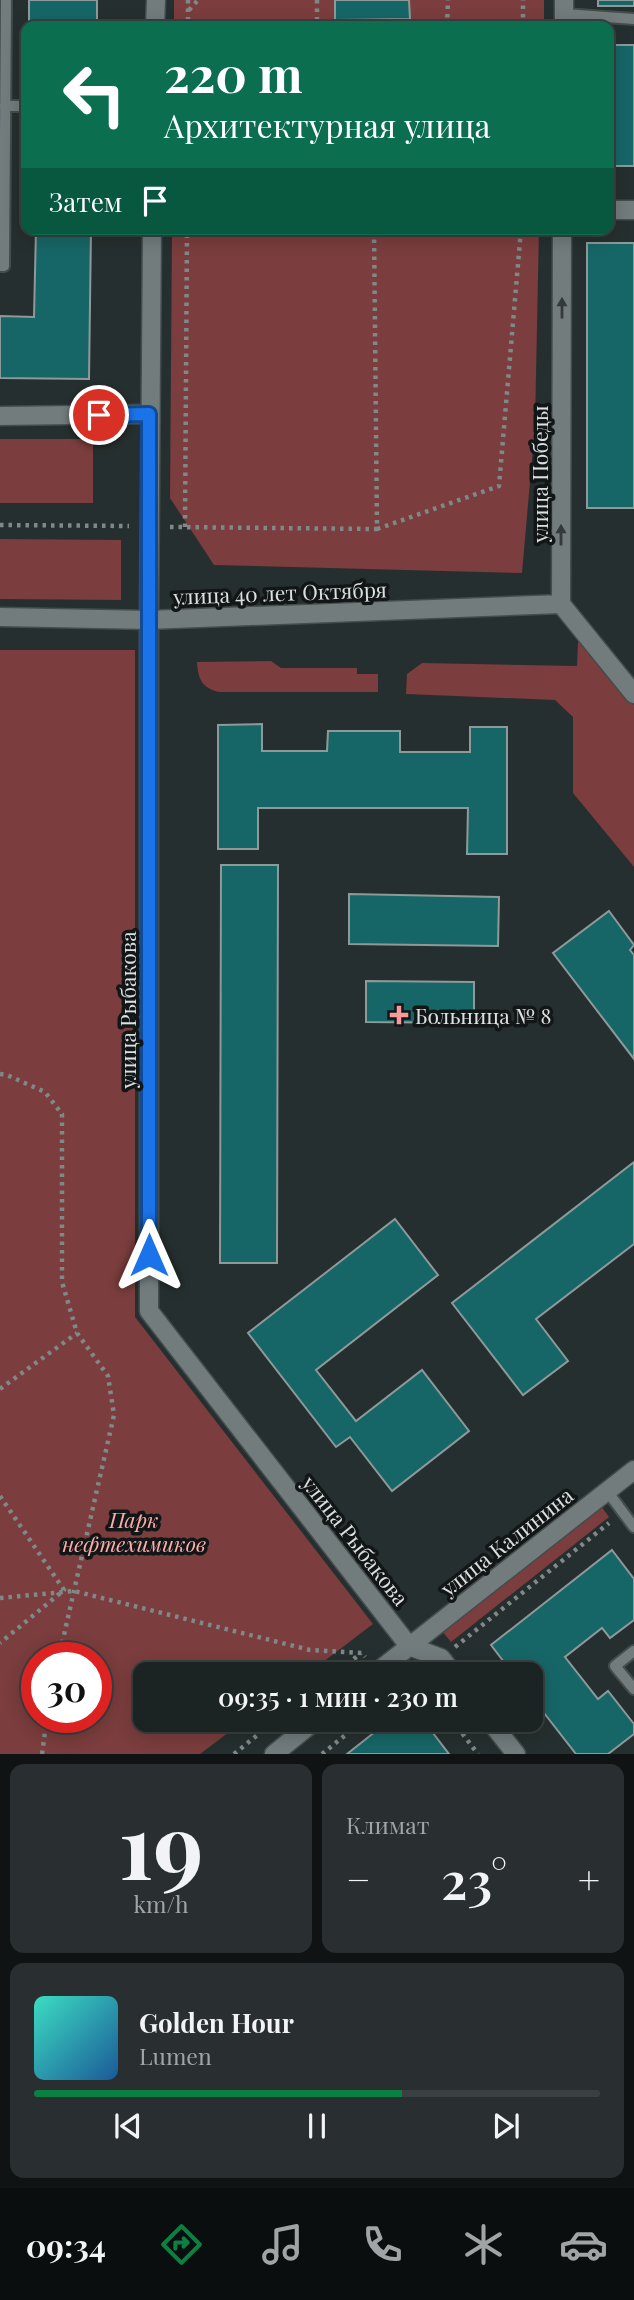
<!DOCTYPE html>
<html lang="ru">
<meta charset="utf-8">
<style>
:root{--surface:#1c2323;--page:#292f30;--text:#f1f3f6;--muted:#a0a4a6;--line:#3a4041;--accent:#0b8043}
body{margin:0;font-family:"Playfair Display",serif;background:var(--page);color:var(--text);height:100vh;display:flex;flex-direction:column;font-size:26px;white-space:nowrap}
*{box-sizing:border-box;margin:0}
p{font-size:23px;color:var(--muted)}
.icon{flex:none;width:38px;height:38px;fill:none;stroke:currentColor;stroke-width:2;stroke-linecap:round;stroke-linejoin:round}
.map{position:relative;height:1754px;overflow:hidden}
.sheet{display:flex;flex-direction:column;gap:10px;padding:10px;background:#0f1313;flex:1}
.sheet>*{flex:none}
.guide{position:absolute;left:21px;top:21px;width:593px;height:214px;border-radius:14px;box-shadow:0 4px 18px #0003,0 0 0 2px var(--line);background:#0b6e4f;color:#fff;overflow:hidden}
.speed{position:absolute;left:21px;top:1642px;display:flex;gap:14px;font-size:35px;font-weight:700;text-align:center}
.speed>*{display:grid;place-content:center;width:91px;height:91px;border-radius:50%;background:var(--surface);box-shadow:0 4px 18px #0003,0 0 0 2px var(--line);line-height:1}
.speed .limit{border:10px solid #d22;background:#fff;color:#111}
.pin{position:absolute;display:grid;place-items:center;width:60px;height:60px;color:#fff;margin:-30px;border:4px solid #fff;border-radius:50%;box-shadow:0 2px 7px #0007}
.me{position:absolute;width:77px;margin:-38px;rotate:0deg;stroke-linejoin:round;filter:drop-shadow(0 0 5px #0008)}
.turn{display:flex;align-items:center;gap:24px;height:147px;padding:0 28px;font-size:32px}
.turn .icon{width:91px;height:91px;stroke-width:2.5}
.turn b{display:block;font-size:49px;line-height:60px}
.then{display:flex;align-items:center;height:66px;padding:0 28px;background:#0003;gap:14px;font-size:26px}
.big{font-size:52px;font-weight:600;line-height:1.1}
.sheet .tile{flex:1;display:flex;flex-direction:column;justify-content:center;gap:10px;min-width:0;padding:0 24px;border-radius:14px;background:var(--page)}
.sheet .dial{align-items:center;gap:0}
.dial b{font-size:91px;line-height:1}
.song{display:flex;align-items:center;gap:21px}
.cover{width:84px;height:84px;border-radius:10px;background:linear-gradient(135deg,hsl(170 70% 55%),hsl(210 70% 35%))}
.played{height:7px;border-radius:4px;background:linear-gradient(90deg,var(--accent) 65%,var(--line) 65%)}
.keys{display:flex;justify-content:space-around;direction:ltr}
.heat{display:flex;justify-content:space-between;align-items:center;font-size:38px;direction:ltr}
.sheet .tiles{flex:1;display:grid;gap:10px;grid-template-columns:1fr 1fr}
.tile:last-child{grid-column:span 2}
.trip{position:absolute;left:133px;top:1662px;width:410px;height:70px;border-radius:14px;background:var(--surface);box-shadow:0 4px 18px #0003,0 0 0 2px var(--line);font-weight:600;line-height:70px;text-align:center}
.menu{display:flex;height:112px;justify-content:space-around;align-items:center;background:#0b0e0e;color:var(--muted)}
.menu .icon{width:49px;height:49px}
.menu .on{color:var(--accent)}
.menu b{font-size:32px;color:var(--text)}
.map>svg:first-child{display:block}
.green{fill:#7b3d3d;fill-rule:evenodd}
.building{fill:#176667;stroke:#8e9999;stroke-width:2}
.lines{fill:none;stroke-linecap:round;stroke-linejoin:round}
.lane-casing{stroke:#444c4c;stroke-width:14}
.street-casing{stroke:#444c4c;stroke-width:21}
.secondary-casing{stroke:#444c4c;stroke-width:21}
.path{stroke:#808888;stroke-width:4.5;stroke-dasharray:3.5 5;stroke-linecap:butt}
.lane{stroke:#727c7c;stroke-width:10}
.street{stroke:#727c7c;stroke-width:18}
.secondary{stroke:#727c7c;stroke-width:18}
.oneway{fill:#343a3a}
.route-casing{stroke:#114b97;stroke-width:18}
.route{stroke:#1a73e8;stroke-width:12}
.poi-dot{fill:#f59b99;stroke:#121616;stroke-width:2.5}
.labels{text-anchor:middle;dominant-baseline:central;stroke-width:7;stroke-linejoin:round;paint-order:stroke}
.street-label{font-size:21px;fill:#dbe1e1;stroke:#121616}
.poi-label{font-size:21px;fill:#dbe1e1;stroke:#121616;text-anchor:start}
.park-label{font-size:21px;font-style:italic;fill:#feadaa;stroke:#121616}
</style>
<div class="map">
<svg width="634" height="1754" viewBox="0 0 634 1754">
<rect width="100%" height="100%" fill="#262f2f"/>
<g class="green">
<rect x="174" y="0" width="370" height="26"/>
<path d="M 172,229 L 539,229 L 535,425 L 522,573 L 214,565 L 170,498 Z"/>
<rect x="0" y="439" width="93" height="64"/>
<path d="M 0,539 L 121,540 L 121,600 L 0,599 Z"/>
<path d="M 578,641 L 634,705 L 634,867 L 573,793 L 573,717 L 555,700 L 406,694 L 407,674 L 422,663 L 577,666 Z"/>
<path d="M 0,650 L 135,650 L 135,1317 L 373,1624 L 306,1675 L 145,1675 L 145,1720 L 245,1720 L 200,1754 L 0,1754 ZM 37,1657 L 96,1657 L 96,1717 L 37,1717 Z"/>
<path d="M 271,661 L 281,668 L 357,668 L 357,674 L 378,674 L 378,692 L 219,692 C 202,688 198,679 197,662 Z"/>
<path d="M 601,1506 L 609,1517 L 451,1642 L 442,1631 Z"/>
</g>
<g class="building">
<rect x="29" y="0" width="68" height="26"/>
<path d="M 335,0 L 409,0 L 410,19 L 335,20 Z"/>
<rect x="598" y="0" width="36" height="6"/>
<rect x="609" y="45" width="25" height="121"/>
<path d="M 36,229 L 91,229 L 89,379 L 0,378 L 0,316 L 34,317 Z"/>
<rect x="587" y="243" width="47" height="265"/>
<path d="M 262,724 L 262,751 L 327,751 L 328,731 L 400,731 L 400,752 L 470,752 L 470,727 L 507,727 L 507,854 L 467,854 L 468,808 L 258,808 L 258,849 L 218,849 L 218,725 Z"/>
<path d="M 221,865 L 278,865 L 277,1263 L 220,1263 Z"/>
<path d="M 349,894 L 499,897 L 498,946 L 349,944 Z"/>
<path d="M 609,911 L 634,945 L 630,950 L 634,955 L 634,1059 L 553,953 Z"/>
<path d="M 366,981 L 474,982 L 474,1023 L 366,1022 Z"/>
<path d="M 634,1162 L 634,1244 L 536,1319 L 568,1361 L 523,1395 L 452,1303 Z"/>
<path d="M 395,1219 L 438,1275 L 316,1370 L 356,1421 L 422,1370 L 469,1431 L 392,1491 L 350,1437 L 336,1447 L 248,1333 Z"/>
<path d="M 612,1550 L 634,1579 L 634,1620 L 610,1638 L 602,1628 L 565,1657 L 598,1699 L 608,1691 L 634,1724 L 634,1734 L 608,1754 L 576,1754 L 530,1695 L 530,1675 L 514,1675 L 491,1645 Z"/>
<path d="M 390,1720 L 423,1720 L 449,1754 L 347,1754 Z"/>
</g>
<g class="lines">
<defs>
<g id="lane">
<path d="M 564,14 L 634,19"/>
<path d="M 5,106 L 26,106"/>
<path d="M 0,266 L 4,266 L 6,0"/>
<path d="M 607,1491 L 634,1527"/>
<path d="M 634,1651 L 615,1666 L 634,1689"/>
</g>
<g id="street">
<path d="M 564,26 L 564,0"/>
<path d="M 609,210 L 634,210"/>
<path d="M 0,416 L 149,414"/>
<path d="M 0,617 L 149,620 L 561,604 L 562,229"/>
<path d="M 149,620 L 149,1311 L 409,1646"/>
</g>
<g id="secondary">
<path d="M 155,26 L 156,0"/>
<path d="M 561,604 L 634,694"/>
<path d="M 149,620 L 152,229"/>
<path d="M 409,1646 L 441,1658 L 454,1675"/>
<path d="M 373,1675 L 634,1470"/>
<path d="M 489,1720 L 516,1754"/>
<path d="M 274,1754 L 316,1720"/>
</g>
</defs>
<use href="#lane" class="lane-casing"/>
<use href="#street" class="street-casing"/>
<use href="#secondary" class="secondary-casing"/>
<g class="path">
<path d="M 188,0 L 188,26"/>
<path d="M 317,0 L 317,26"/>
<path d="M 189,10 L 198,0"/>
<path d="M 447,26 L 448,0"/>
<path d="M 523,26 L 523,0"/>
<path d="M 0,525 L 129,526"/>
<path d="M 170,527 L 377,529 L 374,229"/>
<path d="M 185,527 L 187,229"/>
<path d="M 377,529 L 499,486 L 521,229"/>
<path d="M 0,1074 L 7,1075 L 45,1092 L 62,1114 L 62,1282 L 77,1333 L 108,1376 L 114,1415 L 59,1657"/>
<path d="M 0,1389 L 77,1333"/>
<path d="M 0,1496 L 64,1590 L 0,1643"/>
<path d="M 0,1598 L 74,1591 L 310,1650 L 362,1653 L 365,1657"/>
<path d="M 455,1647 L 609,1523"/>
<path d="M 334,1675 L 361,1653"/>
<path d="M 452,1720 L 478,1754"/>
<path d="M 42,1754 L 47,1717"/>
<path d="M 234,1754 L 276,1720"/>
<path d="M 322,1754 L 364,1720"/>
</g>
<use href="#lane" class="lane"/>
<use href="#street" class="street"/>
<use href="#secondary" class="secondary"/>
</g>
<defs><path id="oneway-solid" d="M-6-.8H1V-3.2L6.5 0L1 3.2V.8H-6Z" transform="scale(1.75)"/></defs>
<g class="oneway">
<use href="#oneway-solid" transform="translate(562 308) rotate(-90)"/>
<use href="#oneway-solid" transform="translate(561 535) rotate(-90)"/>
</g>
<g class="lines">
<defs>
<path id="route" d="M 99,415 L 149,414 L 149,1255"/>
</defs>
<use href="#route" class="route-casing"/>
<use href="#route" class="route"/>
</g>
<path class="poi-dot" d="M395.5 1004.5h7v7h7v7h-7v7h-7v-7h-7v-7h7z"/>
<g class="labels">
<g class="street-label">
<text transform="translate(539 474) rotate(-90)">улица Победы</text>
<text transform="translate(280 592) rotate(-2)">улица 40 лет Октября</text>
<text transform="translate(127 1010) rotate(-90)">улица Рыбакова</text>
<text transform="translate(356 1540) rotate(52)">улица Рыбакова</text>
<text transform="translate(506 1541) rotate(-38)">улица Калинина</text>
</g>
<g class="poi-label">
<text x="415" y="1015">Больница № 8</text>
</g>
<g class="park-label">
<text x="134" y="1519">Парк<tspan x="134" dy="24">нефтехимиков</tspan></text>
</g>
</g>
</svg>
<div class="speed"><div class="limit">30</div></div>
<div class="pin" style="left:99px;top:415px;background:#d93025"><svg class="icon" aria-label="arrive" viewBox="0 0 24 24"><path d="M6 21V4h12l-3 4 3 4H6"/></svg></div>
<svg class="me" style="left:149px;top:1255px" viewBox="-20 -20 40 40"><path d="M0-17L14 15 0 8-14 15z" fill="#1a73e8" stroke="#fff" stroke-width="4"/></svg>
<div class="trip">09:35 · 1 мин · 230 m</div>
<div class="guide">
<div class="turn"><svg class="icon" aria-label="left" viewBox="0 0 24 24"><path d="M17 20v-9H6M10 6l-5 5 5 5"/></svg><div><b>220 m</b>Архитектурная улица</div></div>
<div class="then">Затем<svg class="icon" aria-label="arrive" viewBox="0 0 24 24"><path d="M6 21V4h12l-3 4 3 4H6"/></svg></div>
</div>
</div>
<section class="sheet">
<div class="tiles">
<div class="tile dial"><b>19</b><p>km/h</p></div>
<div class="tile"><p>Климат</p>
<div class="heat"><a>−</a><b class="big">23°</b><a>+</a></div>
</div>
<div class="tile">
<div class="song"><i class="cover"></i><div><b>Golden Hour</b><p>Lumen</p></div></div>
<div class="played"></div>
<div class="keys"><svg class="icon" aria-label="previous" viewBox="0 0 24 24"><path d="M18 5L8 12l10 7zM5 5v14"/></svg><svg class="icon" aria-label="pause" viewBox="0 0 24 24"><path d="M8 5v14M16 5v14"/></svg><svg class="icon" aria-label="next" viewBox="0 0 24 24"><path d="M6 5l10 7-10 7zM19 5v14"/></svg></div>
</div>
</div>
</section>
<nav class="menu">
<b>09:34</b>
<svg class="icon on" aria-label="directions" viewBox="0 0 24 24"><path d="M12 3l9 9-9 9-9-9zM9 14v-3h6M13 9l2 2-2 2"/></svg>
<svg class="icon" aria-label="music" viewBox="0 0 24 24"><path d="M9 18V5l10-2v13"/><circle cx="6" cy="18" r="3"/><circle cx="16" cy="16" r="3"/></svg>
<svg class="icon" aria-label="phone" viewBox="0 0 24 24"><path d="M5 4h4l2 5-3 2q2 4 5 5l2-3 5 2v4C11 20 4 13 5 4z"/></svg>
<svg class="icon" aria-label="climate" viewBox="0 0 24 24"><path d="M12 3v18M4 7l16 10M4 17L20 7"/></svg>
<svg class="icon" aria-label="car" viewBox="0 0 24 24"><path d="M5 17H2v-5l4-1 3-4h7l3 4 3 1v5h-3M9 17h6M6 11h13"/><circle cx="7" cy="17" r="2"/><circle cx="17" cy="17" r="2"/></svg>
</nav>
